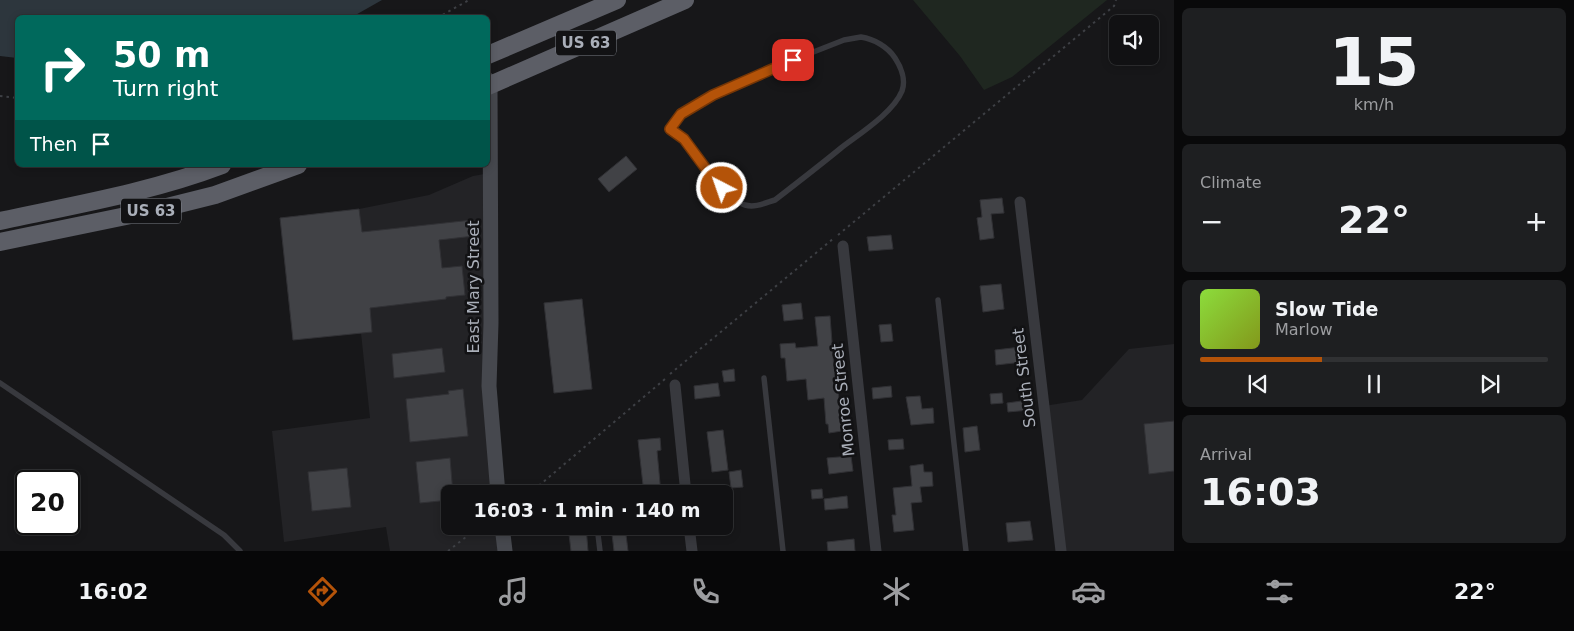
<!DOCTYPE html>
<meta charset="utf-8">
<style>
:root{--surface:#111113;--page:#1e1f21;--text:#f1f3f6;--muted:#9c9da0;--line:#303133;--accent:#b45309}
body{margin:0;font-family:"DejaVu Sans",sans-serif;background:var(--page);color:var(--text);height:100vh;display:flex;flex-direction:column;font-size:19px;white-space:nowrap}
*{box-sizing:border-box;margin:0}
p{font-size:16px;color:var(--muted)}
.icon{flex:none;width:28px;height:28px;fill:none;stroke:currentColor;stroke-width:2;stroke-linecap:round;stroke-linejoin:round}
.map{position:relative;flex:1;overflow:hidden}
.panel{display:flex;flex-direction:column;gap:8px;padding:8px;background:#09090a;width:400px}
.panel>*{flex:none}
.banner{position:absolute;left:15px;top:15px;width:475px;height:152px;border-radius:8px;box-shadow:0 2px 8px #0003,0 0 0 1px var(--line);background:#00695c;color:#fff;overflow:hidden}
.fabs{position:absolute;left:1109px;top:15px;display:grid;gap:10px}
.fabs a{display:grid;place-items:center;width:50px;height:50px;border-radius:8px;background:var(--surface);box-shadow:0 2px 8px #0003,0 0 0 1px var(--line);font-size:25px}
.speed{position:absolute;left:15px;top:470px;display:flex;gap:10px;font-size:25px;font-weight:700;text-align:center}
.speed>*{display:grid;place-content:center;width:65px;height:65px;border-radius:50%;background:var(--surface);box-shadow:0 2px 8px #0003,0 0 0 1px var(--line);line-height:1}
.speed .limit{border:2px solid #111;border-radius:8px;background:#fff;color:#111}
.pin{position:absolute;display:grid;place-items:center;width:42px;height:42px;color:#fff;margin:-21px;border-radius:10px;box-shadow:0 2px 8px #0006}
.me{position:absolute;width:55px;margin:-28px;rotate:319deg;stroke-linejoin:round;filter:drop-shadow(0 0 4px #0008)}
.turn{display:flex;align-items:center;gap:18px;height:105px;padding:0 15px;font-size:22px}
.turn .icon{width:65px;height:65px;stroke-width:2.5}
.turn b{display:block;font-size:35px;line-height:42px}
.then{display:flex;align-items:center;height:48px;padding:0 15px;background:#0003;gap:10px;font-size:19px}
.big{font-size:38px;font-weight:600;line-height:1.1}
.panel .widget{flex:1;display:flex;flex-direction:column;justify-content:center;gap:8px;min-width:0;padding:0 18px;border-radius:8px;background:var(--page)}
.panel .dial{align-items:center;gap:0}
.dial b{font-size:65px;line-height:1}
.song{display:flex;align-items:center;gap:15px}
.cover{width:60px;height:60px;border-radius:8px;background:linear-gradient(135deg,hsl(90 70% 55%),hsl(70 70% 35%))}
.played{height:5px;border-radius:2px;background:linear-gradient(90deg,var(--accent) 35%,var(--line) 35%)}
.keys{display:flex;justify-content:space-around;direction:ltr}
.heat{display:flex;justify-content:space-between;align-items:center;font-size:28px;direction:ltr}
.trip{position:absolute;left:441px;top:485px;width:292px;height:50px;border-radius:8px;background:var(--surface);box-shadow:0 2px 8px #0003,0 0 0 1px var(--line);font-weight:600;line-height:50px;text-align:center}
.tabs{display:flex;height:80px;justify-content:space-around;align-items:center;background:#070708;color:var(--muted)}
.tabs .icon{width:35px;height:35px}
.tabs .current{color:var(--accent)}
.tabs b{font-size:22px;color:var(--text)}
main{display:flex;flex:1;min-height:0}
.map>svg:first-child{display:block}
.built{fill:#232326}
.green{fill:#1f2720}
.water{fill:#2d363d}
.building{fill:#414246;stroke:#313135}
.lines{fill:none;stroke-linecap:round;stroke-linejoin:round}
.path{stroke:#3e4045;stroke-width:2;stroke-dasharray:2.5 4;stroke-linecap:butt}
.service{stroke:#38393e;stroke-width:5.5}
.minor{stroke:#38393e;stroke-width:11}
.secondary{stroke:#46484e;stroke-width:15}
.trunk{stroke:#5c5e66;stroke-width:18}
.route-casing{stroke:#753606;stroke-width:12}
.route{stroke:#b45309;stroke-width:9}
.labels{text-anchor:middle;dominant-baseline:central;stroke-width:5;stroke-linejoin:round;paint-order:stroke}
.shield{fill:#121214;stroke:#7c8088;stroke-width:1}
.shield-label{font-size:15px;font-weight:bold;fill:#aaafb9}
.street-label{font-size:16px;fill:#aaafb9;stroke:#121214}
</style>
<main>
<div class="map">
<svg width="1174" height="551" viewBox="0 0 1174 551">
<rect width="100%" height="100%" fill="#171719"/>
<g class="built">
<path d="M 490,173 L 498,494 L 450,494 L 450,526 L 502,526 L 505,551 L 390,551 L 386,527 L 284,542 L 272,431 L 370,418 L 361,333 L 293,340 L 280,218 L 359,209 L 429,195 L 473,176 Z"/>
<path d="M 1174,344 L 1174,551 L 1061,551 L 1044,406 L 1082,400 L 1129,349 Z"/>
</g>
<path class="green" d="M 913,0 L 1107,0 L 1012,77 L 984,90 L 960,56 Z"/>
<path class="water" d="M 0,0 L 382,0 L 352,17 L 18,18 L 17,58 L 0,56 Z"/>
<g class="building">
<path d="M 626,156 L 637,169 L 609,192 L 598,179 Z"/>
<path d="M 1002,198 L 1004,213 L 991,214 L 994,238 L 980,240 L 977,218 L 982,217 L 980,200 Z"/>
<path d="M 359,209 L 362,232 L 472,220 L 474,236 L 439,240 L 442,268 L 462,266 L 465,295 L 446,297 L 446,299 L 370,308 L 372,332 L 293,340 L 280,218 Z"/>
<path d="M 891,235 L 893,249 L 869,251 L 867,237 Z"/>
<path d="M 1001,284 L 1004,309 L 983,312 L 980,286 Z"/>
<path d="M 582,299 L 592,389 L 554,393 L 544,303 Z"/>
<path d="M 801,303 L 803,319 L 784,321 L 782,305 Z"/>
<path d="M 830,316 L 834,369 L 836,369 L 842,431 L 829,433 L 828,424 L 826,424 L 824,398 L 808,400 L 806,379 L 787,381 L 785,358 L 781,358 L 780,344 L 795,343 L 796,348 L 818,346 L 815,317 Z"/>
<path d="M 891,324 L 893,341 L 881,342 L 879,325 Z"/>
<path d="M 1021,347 L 1023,362 L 996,365 L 995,350 Z"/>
<path d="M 442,348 L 445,372 L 394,378 L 392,354 Z"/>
<path d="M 734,369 L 735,381 L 724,382 L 722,371 Z"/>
<path d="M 718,383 L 720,396 L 695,399 L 694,386 Z"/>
<path d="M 891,386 L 892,397 L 873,399 L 872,388 Z"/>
<path d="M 463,389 L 468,436 L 410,442 L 406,399 L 449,394 L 448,391 Z"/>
<path d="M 1002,393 L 1003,403 L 991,404 L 990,394 Z"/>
<path d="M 920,396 L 922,409 L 933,408 L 934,423 L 911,425 L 906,397 Z"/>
<path d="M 1029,400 L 1030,410 L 1008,412 L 1007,403 Z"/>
<path d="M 1174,421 L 1174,471 L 1149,474 L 1144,424 Z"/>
<path d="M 977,426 L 980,450 L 965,452 L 963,428 Z"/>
<path d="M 723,430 L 728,470 L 712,472 L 707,432 Z"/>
<path d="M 660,438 L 661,450 L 657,451 L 661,494 L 644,494 L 638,440 Z"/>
<path d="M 903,439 L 904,449 L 889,450 L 888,440 Z"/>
<path d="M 851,456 L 853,471 L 829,474 L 827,458 Z"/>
<path d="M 450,458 L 453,494 L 450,494 L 450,500 L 420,503 L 416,462 Z"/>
<path d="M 923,464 L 924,472 L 932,472 L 933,486 L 920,487 L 922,502 L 911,503 L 914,530 L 894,532 L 892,515 L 896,515 L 893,488 L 912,486 L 910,466 Z"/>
<path d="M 347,468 L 351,507 L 312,511 L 308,472 Z"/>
<path d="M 741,470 L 743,487 L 731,488 L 729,472 Z"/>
<path d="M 822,489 L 823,498 L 812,499 L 811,490 Z"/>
<path d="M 847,496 L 848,508 L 825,510 L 824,499 Z"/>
<path d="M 1030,521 L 1033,540 L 1008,542 L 1006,523 Z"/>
<path d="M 568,526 L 586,526 L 588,551 L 571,551 Z"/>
<path d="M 611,526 L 625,526 L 628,551 L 614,551 Z"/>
<path d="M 854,539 L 855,551 L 828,551 L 827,542 Z"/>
</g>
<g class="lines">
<g class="path">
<path d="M 437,18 L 469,0"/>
<path d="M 0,96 L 18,98"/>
<path d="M 838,235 L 1114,6 L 1116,0"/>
<path d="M 670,374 L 834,238"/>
<path d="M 529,494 L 665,379"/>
<path d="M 448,551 L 480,526"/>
</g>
<g class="service">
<path d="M 861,37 C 874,39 888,47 895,58 C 901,67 906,80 902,91 C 893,113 859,134 841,148 C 819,166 797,183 775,200 C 765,203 755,208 745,205 C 718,198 701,156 683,138 C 679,135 674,132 670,129 L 681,114 L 713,95 L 793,60 L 844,40 Z"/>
<path d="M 938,300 L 966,551"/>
<path d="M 764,378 L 783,551"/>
<path d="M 0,383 L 224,535 L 240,551"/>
<path d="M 597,526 L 600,551"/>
</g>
<g class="minor">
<path d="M 1020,202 L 1061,551"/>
<path d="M 843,246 L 876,551"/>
<path d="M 675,385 L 686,494"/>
<path d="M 689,526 L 692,551"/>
</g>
<g class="secondary">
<path d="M 488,80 L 490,85 L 491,323 L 489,386 L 498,494"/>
<path d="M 502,526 L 505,551"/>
</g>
<g class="trunk">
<path d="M 488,55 L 617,0"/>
<path d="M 488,86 L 685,0"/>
<path d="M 0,221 C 74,205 151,192 222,165"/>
<path d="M 0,242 L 155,210 L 215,195 L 298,165"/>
</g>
</g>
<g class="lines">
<defs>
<path id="route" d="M 722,188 L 712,177 L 684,139 L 670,129 L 681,114 L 713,95 L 793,60"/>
</defs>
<use href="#route" class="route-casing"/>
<use href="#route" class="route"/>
</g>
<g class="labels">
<g class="shield">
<rect x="556" y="30.5" width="60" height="25" rx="4"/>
<rect x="121" y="198.5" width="60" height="25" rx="4"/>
</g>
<g class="shield-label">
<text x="586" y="43">US 63</text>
<text x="151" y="211">US 63</text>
</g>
<g class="street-label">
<text transform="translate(473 287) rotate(-90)">East Mary Street</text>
<text transform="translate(1024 378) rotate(-97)">South Street</text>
<text transform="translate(843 400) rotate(-96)">Monroe Street</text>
</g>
</g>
</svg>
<div class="fabs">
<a><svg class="icon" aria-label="sound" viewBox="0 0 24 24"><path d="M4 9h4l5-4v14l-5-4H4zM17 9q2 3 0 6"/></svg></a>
</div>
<div class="speed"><div class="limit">20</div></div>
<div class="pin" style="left:793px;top:60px;background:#d93025"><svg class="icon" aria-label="arrive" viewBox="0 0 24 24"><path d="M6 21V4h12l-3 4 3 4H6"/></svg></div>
<svg class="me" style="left:722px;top:188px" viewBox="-20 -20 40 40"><circle r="17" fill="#b45309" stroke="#fff" stroke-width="3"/><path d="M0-11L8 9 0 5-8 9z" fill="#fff"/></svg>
<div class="trip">16:03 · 1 min · 140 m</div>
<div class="banner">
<div class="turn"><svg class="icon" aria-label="right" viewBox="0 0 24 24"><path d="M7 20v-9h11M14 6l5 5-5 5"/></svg><div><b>50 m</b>Turn right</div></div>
<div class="then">Then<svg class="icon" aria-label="arrive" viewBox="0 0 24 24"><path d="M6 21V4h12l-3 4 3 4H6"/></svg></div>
</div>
</div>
<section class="panel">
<div class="widget dial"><b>15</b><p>km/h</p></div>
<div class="widget"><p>Climate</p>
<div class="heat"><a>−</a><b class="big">22°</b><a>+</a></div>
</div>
<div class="widget">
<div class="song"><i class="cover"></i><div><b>Slow Tide</b><p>Marlow</p></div></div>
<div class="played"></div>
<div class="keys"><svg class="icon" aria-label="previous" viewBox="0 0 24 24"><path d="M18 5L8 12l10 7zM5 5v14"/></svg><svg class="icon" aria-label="pause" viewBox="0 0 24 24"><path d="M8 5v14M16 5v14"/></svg><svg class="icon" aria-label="next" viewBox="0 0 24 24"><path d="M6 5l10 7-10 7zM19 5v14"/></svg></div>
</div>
<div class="widget"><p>Arrival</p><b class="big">16:03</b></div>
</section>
</main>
<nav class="tabs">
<b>16:02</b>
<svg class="icon current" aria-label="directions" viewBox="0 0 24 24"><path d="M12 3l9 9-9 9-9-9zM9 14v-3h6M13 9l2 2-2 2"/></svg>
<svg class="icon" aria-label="music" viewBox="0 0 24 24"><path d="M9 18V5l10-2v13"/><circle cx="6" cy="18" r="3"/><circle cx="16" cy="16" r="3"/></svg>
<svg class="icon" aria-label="phone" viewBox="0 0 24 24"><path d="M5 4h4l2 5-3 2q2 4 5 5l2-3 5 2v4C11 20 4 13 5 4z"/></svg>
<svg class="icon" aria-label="climate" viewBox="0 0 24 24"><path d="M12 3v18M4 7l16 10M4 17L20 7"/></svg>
<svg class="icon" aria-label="car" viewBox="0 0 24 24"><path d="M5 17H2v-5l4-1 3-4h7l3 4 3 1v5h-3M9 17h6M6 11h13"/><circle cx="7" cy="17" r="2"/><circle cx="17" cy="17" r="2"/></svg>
<svg class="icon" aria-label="filters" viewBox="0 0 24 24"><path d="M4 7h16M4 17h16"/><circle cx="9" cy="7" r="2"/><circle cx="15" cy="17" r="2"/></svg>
<b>22°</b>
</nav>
